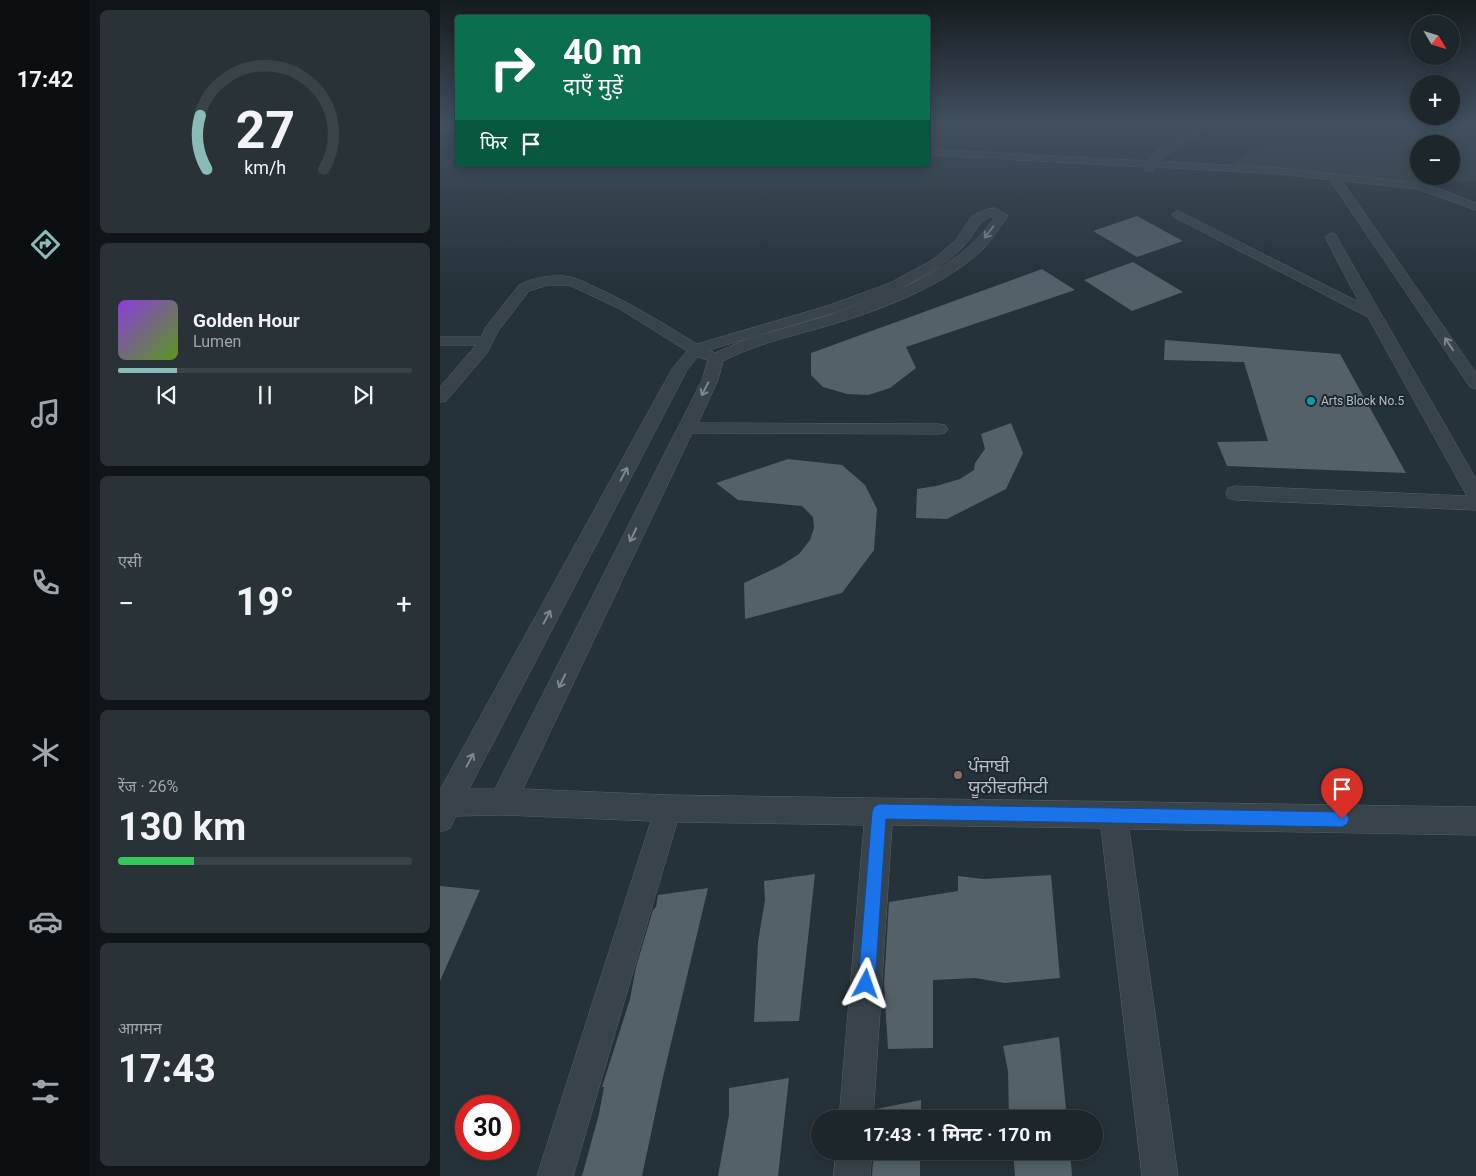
<!DOCTYPE html>
<html lang="hi">
<meta charset="utf-8">
<style>
:root{--surface:#1c262b;--page:#293237;--text:#f1f3f6;--muted:#a0a5a9;--line:#3a4347;--accent:#8bbbb9}
body{margin:0;font-family:Roboto,"Noto Sans Devanagari","Noto Sans Gurmukhi",sans-serif;background:var(--page);color:var(--text);height:100vh;display:flex;flex-direction:column;font-size:19px;white-space:nowrap}
*{box-sizing:border-box;margin:0}
p{font-size:16px;color:var(--muted)}
.icon{flex:none;width:28px;height:28px;fill:none;stroke:currentColor;stroke-width:2;stroke-linecap:round;stroke-linejoin:round}
.map{position:relative;flex:1;overflow:hidden}
.drawer{display:flex;flex-direction:column;gap:10px;padding:10px;background:#0f1518;width:350px}
.drawer>*{flex:none}
.top-card{position:absolute;left:15px;top:15px;width:475px;height:152px;border-radius:5px;box-shadow:0 2px 12px #0003,0 0 0 1px var(--line);background:#0b6e4f;color:#fff;overflow:hidden}
.needle{width:32px;rotate:128deg}
.buttons{position:absolute;left:970px;top:15px;display:grid;gap:10px}
.buttons a{display:grid;place-items:center;width:50px;height:50px;border-radius:50%;background:var(--surface);box-shadow:0 2px 12px #0003,0 0 0 1px var(--line);font-size:25px}
.speed{position:absolute;left:15px;top:1095px;display:flex;gap:10px;font-size:25px;font-weight:700;text-align:center}
.speed>*{display:grid;place-content:center;width:65px;height:65px;border-radius:50%;background:var(--surface);box-shadow:0 2px 12px #0003,0 0 0 1px var(--line);line-height:1}
.speed .limit{border:8px solid #d22;background:#fff;color:#111}
.pin{position:absolute;display:grid;place-items:center;width:42px;height:42px;color:#fff;margin:-51px -21px;border-radius:50% 50% 50% 0;rotate:-45deg;box-shadow:0 0 5px #0007}
.pin .icon{rotate:45deg}
.me{position:absolute;width:55px;margin:-28px;rotate:4deg;stroke-linejoin:round;filter:drop-shadow(0 0 4px #0008)}
.turn{display:flex;align-items:center;gap:18px;height:105px;padding:0 25px;font-size:22px}
.turn .icon{width:65px;height:65px;stroke-width:2.5}
.turn b{display:block;font-size:35px;line-height:42px}
.then{display:flex;align-items:center;height:48px;padding:0 25px;background:#0003;gap:10px;font-size:19px}
.big{font-size:38px;font-weight:700;line-height:1.1}
.drawer .card{flex:1;display:flex;flex-direction:column;justify-content:center;gap:8px;min-width:0;padding:0 18px;border-radius:8px;background:var(--page)}
.drawer .dial{align-items:center;gap:0}
.dial svg{height:130px;overflow:visible;fill:none;stroke:var(--line);stroke-width:7;stroke-linecap:round;text-anchor:middle}
.dial text{fill:var(--text);stroke:none}
.song{display:flex;align-items:center;gap:15px}
.cover{width:60px;height:60px;border-radius:8px;background:linear-gradient(135deg,hsl(270 70% 55%),hsl(90 70% 35%))}
.played{height:5px;border-radius:2px;background:linear-gradient(90deg,var(--accent) 20%,var(--line) 20%)}
.keys{display:flex;justify-content:space-around;direction:ltr}
.heat{display:flex;justify-content:space-between;align-items:center;font-size:28px;direction:ltr}
.charge{height:8px;border-radius:4px;background:linear-gradient(90deg,#34c759 26%,var(--line) 0)}
.trip{position:absolute;left:371px;top:1110px;width:292px;height:50px;border-radius:25px;background:var(--surface);box-shadow:0 2px 12px #0003,0 0 0 1px var(--line);font-weight:700;line-height:50px;text-align:center}
main{display:flex;flex:1;min-height:0}
.tabs{display:flex;flex-direction:column;width:90px;justify-content:space-around;align-items:center;background:#0b0f11;color:var(--muted)}
.tabs .icon{width:35px;height:35px}
.tabs .on{color:var(--accent)}
.tabs b{font-size:22px;color:var(--text)}
.map>svg:first-child{display:block}
.green{fill:#2e413d;fill-rule:evenodd}
.building{fill:#546169}
.lines{fill:none;stroke-linecap:round;stroke-linejoin:round}
.minor-casing{stroke:#576167;stroke-width:1}
.minor{fill:#39434a;fill-rule:evenodd}
.oneway{stroke:#7d878e}
.route{fill:#1a73e8;stroke:#114b97}
.culture-dot{fill:#0f9aa8;stroke:#1e282e;stroke-width:2}
.education-dot{fill:#8d6e63;stroke:#1e282e;stroke-width:2}
.labels{text-anchor:middle;dominant-baseline:central;stroke-width:4;stroke-linejoin:round;paint-order:stroke}
.far-poi-label{font-size:12px;fill:#b5bec5;stroke:#1e282e;text-anchor:start}
.near-poi-label{font-size:18px;fill:#b5bec5;stroke:#1e282e;text-anchor:start}
</style>
<main>
<nav class="tabs">
<b>17:42</b>
<svg class="icon on" aria-label="directions" viewBox="0 0 24 24"><path d="M12 3l9 9-9 9-9-9zM9 14v-3h6M13 9l2 2-2 2"/></svg>
<svg class="icon" aria-label="music" viewBox="0 0 24 24"><path d="M9 18V5l10-2v13"/><circle cx="6" cy="18" r="3"/><circle cx="16" cy="16" r="3"/></svg>
<svg class="icon" aria-label="phone" viewBox="0 0 24 24"><path d="M5 4h4l2 5-3 2q2 4 5 5l2-3 5 2v4C11 20 4 13 5 4z"/></svg>
<svg class="icon" aria-label="climate" viewBox="0 0 24 24"><path d="M12 3v18M4 7l16 10M4 17L20 7"/></svg>
<svg class="icon" aria-label="car" viewBox="0 0 24 24"><path d="M5 17H2v-5l4-1 3-4h7l3 4 3 1v5h-3M9 17h6M6 11h13"/><circle cx="7" cy="17" r="2"/><circle cx="17" cy="17" r="2"/></svg>
<svg class="icon" aria-label="filters" viewBox="0 0 24 24"><path d="M4 7h16M4 17h16"/><circle cx="9" cy="7" r="2"/><circle cx="15" cy="17" r="2"/></svg>
</nav>
<section class="drawer">
<div class="card dial"><svg viewBox="0 0 100 80">
<path d="M14 69A42 42 0 1 1 86 69"/>
<path d="M14 69A42 42 0 0 1 10 36" stroke="#8bbbb9"/>
<text x="50" y="56" font-size="32" font-weight="700">27</text>
<text x="50" y="72" font-size="11">km/h</text>
</svg></div>
<div class="card">
<div class="song"><i class="cover"></i><div><b>Golden Hour</b><p>Lumen</p></div></div>
<div class="played"></div>
<div class="keys"><svg class="icon" aria-label="previous" viewBox="0 0 24 24"><path d="M18 5L8 12l10 7zM5 5v14"/></svg><svg class="icon" aria-label="pause" viewBox="0 0 24 24"><path d="M8 5v14M16 5v14"/></svg><svg class="icon" aria-label="next" viewBox="0 0 24 24"><path d="M6 5l10 7-10 7zM19 5v14"/></svg></div>
</div>
<div class="card"><p>एसी</p>
<div class="heat"><a>−</a><b class="big">19°</b><a>+</a></div>
</div>
<div class="card"><p>रेंज · 26%</p><b class="big">130 km</b><div class="charge"></div></div>
<div class="card"><p>आगमन</p><b class="big">17:43</b></div>
</section>
<div class="map">
<svg width="1036" height="1176" viewBox="0 0 1036 1176">
<rect width="100%" height="100%" fill="#263239"/>
<path class="green" d="M 857,122 L 1036,122 L 1036,181 L 970,182 L 790,165 ZM 979,144 L 1011,144 L 1011,176 L 979,176 Z"/>
<g class="building">
<path d="M 697,216 L 743,241 L 697,257 L 653,231 Z"/>
<path d="M 693,262 L 743,292 L 692,311 L 644,280 Z"/>
<path d="M 602,269 L 635,290 L 466,347 L 476,368 L 450,388 L 428,395 L 407,394 L 383,387 L 371,375 L 371,353 Z"/>
<path d="M 725,340 L 900,354 L 966,473 L 787,466 L 777,442 L 828,441 L 804,362 L 724,360 Z"/>
<path d="M 571,423 L 583,453 L 566,489 L 507,519 L 476,518 L 477,489 L 496,486 L 520,479 L 534,470 L 535,463 L 545,449 L 541,434 Z"/>
<path d="M 348,459 L 402,465 L 425,485 L 437,509 L 434,550 L 402,593 L 305,619 L 304,583 L 340,566 L 359,554 L 370,540 L 374,528 L 373,517 L 362,506 L 298,500 L 276,483 Z"/>
<path d="M 375,874 L 359,1021 L 314,1022 L 318,942 L 325,900 L 324,881 Z"/>
<path d="M 611,875 L 620,978 L 565,983 L 535,978 L 493,980 L 493,1048 L 448,1049 L 444,984 L 449,902 L 518,891 L 518,876 L 543,879 Z"/>
<path d="M 0,886 L 40,890 L 0,981 Z"/>
<path d="M 268,888 L 223,1077 L 202,1176 L 142,1176 L 159,1114 L 164,1087 L 162,1087 L 190,999 L 196,967 L 213,910 L 216,907 L 218,895 Z"/>
<path d="M 619,1037 L 627,1119 L 569,1119 L 568,1071 L 563,1046 Z"/>
<path d="M 349,1078 L 338,1176 L 278,1176 L 289,1115 L 289,1088 Z"/>
<path d="M 481,1100 L 481,1119 L 435,1119 L 436,1109 Z"/>
<path d="M 434,1151 L 480,1151 L 480,1176 L 432,1176 Z"/>
<path d="M 573,1151 L 630,1151 L 632,1176 L 575,1176 Z"/>
</g>
<g class="lines">
<defs>
<g id="minor">
<path d="M 765,122 L 776,122 L 718,161 L 839,168 L 978,183 L 1006,191 L 1036,203 L 1036,210 L 977,189 L 902,181 L 1036,373 L 1036,389 L 1030,387 L 890,180 L 839,174 L 715,167 L 713,171 L 705,171 L 705,167 L 488,155 L 488,149 L 708,161 L 711,156 Z"/>
<rect x="0" y="125" width="18" height="6"/>
<path d="M 555,208 L 568,216 C 559,228 551,242 540,252 C 497,290 435,312 380,328 C 347,337 314,345 283,361 L 278,380 L 258,423 L 499,424 L 505,425 L 508,429 L 505,433 L 499,434 L 252,433 L 83,789 L 228,795 L 1036,807 L 1036,835 L 689,829 L 738,1176 L 702,1176 L 661,828 L 452,825 L 433,1119 L 399,1119 L 424,825 L 237,822 L 133,1176 L 97,1176 L 211,821 L 63,815 L 16,816 L 10,828 L 0,832 L 0,790 L 232,369 L 247,351 L 180,309 L 129,285 L 108,285 L 89,291 L 58,331 L 47,353 L 6,401 L 0,402 L 0,387 L 36,345 L 0,345 L 0,337 L 41,337 L 46,327 L 79,285 C 91,278 111,275 124,276 C 136,277 146,283 157,288 C 192,304 224,324 257,344 L 387,306 L 450,283 L 494,259 L 516,240 L 532,216 L 545,210 ZM 551,216 L 555,217 C 529,253 500,270 460,289 C 483,276 504,266 523,247 C 535,235 534,225 551,216 ZM 460,289 L 390,315 L 307,339 L 275,353 L 269,350 L 397,312 ZM 258,357 L 268,360 L 262,380 L 55,789 L 29,789 L 247,370 Z"/>
<path d="M 738,211 L 919,302 L 885,237 L 891,233 L 895,234 L 1036,479 L 1036,510 L 795,500 L 788,498 L 786,493 L 788,488 L 795,486 L 1027,496 L 928,317 L 734,217 L 732,215 Z"/>
<path d="M 396,1151 L 432,1151 L 430,1176 L 394,1176 Z"/>
</g>
</defs>
<use href="#minor" class="minor-casing"/>
<use href="#minor" class="minor"/>
</g>
<defs><path id="oneway-shaft" d="M-6 0H5M1.5-3L5.5 0L1.5 3" fill="none" stroke-width="1.6" stroke-linecap="round" stroke-linejoin="round" transform="scale(1.25)"/></defs>
<g class="oneway">
<use href="#oneway-shaft" transform="translate(549 232) rotate(128)"/>
<use href="#oneway-shaft" transform="translate(1009 344) rotate(-124)"/>
<use href="#oneway-shaft" transform="translate(265 389) rotate(117)"/>
<use href="#oneway-shaft" transform="translate(184 474) rotate(-62)"/>
<use href="#oneway-shaft" transform="translate(193 535) rotate(116)"/>
<use href="#oneway-shaft" transform="translate(107 617) rotate(-62)"/>
<use href="#oneway-shaft" transform="translate(122 681) rotate(116)"/>
<use href="#oneway-shaft" transform="translate(30 760) rotate(-62)"/>
</g>
<linearGradient id="sky" x2="0" y2="1"><stop stop-color="#151c1f"/><stop offset="0.43" stop-color="#414f5f"/><stop offset="1" stop-color="#414f5f" stop-opacity="0"/></linearGradient>
<rect width="1036" height="287" fill="url(#sky)"/>
<path class="route" d="M 439,804 L 902,812 L 907,814 L 909,819 L 907,824 L 902,827 L 446,819 L 435,984 L 432,990 L 426,993 L 420,990 L 418,984 L 432,812 L 434,807 Z"/>
<circle class="culture-dot" cx="871" cy="401" r="5"/>
<circle class="education-dot" cx="518" cy="775" r="5"/>
<g class="labels">
<g class="far-poi-label">
<text x="881" y="401">Arts Block No.5</text>
</g>
<g class="near-poi-label">
<text x="528" y="765">ਪੰਜਾਬੀ<tspan x="528" dy="21">ਯੂਨੀਵਰਸਿਟੀ</tspan></text>
</g>
</g>
</svg>
<div class="buttons">
<a><svg class="needle" viewBox="-14 -14 28 28"><path d="M0-13l5 13h-10z" fill="#e53935"/><path d="M0 13l5-13h-10z" fill="#a0a5a9"/></svg></a>
<a>+</a>
<a>−</a>
</div>
<div class="speed"><div class="limit">30</div></div>
<div class="pin" style="left:902px;top:819px;background:#d93025"><svg class="icon" aria-label="arrive" viewBox="0 0 24 24"><path d="M6 21V4h12l-3 4 3 4H6"/></svg></div>
<svg class="me" style="left:426px;top:984px" viewBox="-20 -20 40 40"><path d="M0-17L14 15 0 8-14 15z" fill="#1a73e8" stroke="#fff" stroke-width="4"/></svg>
<div class="trip">17:43 · 1 मिनट · 170 m</div>
<div class="top-card">
<div class="turn"><svg class="icon" aria-label="right" viewBox="0 0 24 24"><path d="M7 20v-9h11M14 6l5 5-5 5"/></svg><div><b>40 m</b>दाएँ मुड़ें</div></div>
<div class="then">फिर<svg class="icon" aria-label="arrive" viewBox="0 0 24 24"><path d="M6 21V4h12l-3 4 3 4H6"/></svg></div>
</div>
</div>
</main>
